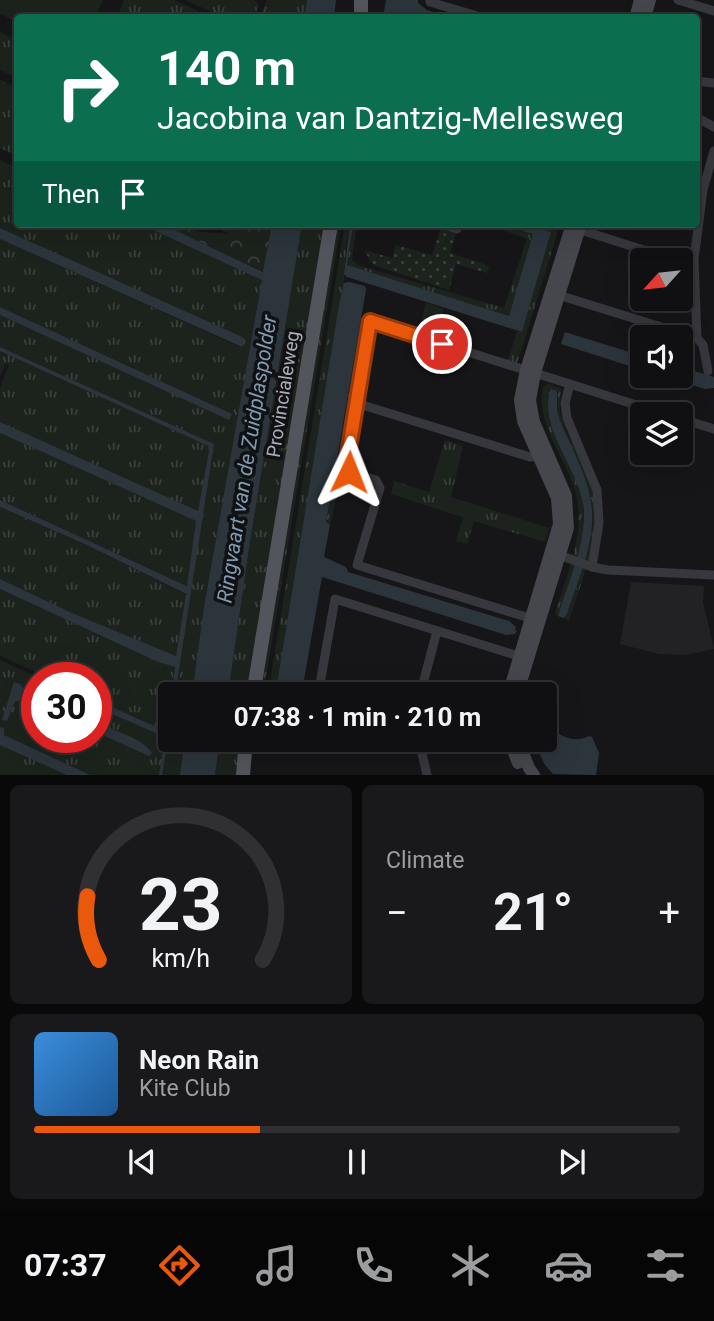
<!DOCTYPE html>
<meta charset="utf-8">
<style>
:root{--surface:#101012;--page:#19191b;--text:#f1f3f6;--muted:#9c9d9f;--line:#303032;--accent:#ea580c}
body{margin:0;font-family:Roboto,sans-serif;background:var(--page);color:var(--text);height:100vh;display:flex;flex-direction:column;font-size:26px;white-space:nowrap}
*{box-sizing:border-box;margin:0}
p{font-size:23px;color:var(--muted)}
.icon{flex:none;width:38px;height:38px;fill:none;stroke:currentColor;stroke-width:2;stroke-linecap:round;stroke-linejoin:round}
.map{position:relative;height:775px;overflow:hidden}
.drawer{display:flex;flex-direction:column;gap:10px;padding:10px;background:#09090a;flex:1}
.drawer>*{flex:none}
.hud{position:absolute;left:14px;top:14px;width:686px;height:214px;border-radius:7px;box-shadow:0 7px 28px #0002,0 0 0 2px var(--line);background:#0b6e4f;color:#fff;overflow:hidden}
.needle{width:46px;rotate:243deg}
.tools{position:absolute;left:630px;top:248px;display:grid;gap:14px}
.tools a{display:grid;place-items:center;width:63px;height:63px;border-radius:7px;background:var(--surface);box-shadow:0 7px 28px #0002,0 0 0 2px var(--line);font-size:35px}
.speed{position:absolute;left:21px;top:662px;display:flex;gap:14px;font-size:35px;font-weight:700;text-align:center}
.speed>*{display:grid;place-content:center;width:91px;height:91px;border-radius:50%;background:var(--surface);box-shadow:0 7px 28px #0002,0 0 0 2px var(--line);line-height:1}
.speed .limit{border:10px solid #d22;background:#fff;color:#111}
.pin{position:absolute;display:grid;place-items:center;width:60px;height:60px;color:#fff;margin:-30px;border:4px solid #fff;border-radius:50%;box-shadow:0 2px 7px #0007}
.me{position:absolute;width:77px;margin:-38px;rotate:2deg;stroke-linejoin:round;filter:drop-shadow(0 0 5px #0008)}
.turn{display:flex;align-items:center;gap:24px;height:147px;padding:0 28px;font-size:32px}
.turn .icon{width:91px;height:91px;stroke-width:2.5}
.turn b{display:block;font-size:49px;line-height:60px}
.then{display:flex;align-items:center;height:66px;padding:0 28px;background:#0003;gap:14px;font-size:26px}
.big{font-size:52px;font-weight:700;line-height:1.1}
.drawer .tile{flex:1;display:flex;flex-direction:column;justify-content:center;gap:10px;min-width:0;padding:0 24px;border-radius:10px;background:var(--page)}
.drawer .dial{align-items:center;gap:0}
.dial svg{height:182px;overflow:visible;fill:none;stroke:var(--line);stroke-width:7;stroke-linecap:round;text-anchor:middle}
.dial text{fill:var(--text);stroke:none}
.song{display:flex;align-items:center;gap:21px}
.cover{width:84px;height:84px;border-radius:10px;background:linear-gradient(135deg,hsl(210 70% 55%),hsl(210 70% 35%))}
.played{height:7px;border-radius:4px;background:linear-gradient(90deg,var(--accent) 35%,var(--line) 35%)}
.keys{display:flex;justify-content:space-around;direction:ltr}
.heat{display:flex;justify-content:space-between;align-items:center;font-size:38px;direction:ltr}
.drawer .tiles{flex:1;display:grid;gap:10px;grid-template-columns:1fr 1fr}
.tile:last-child{grid-column:span 2}
.trip{position:absolute;left:158px;top:682px;width:399px;height:70px;border-radius:7px;background:var(--surface);box-shadow:0 7px 28px #0002,0 0 0 2px var(--line);font-weight:700;line-height:70px;text-align:center}
.tab-bar{display:flex;height:112px;justify-content:space-around;align-items:center;background:#060607;color:var(--muted)}
.tab-bar .icon{width:49px;height:49px}
.tab-bar .active{color:var(--accent)}
.tab-bar b{font-size:32px;color:var(--text)}
.map>svg:first-child{display:block}
.built{fill:#222225}
.grass{fill:url(#grass-tufts)}
.forest{fill:url(#forest-crowns)}
.garden{fill:url(#garden-dots)}
.pitch{fill:#1c231d}
.water{fill:#2c353c}
.lines{fill:none;stroke-linecap:round;stroke-linejoin:round}
.street{stroke:#37383d;stroke-width:9}
.secondary{stroke:#45474d;stroke-width:12}
.primary{stroke:#53555c;stroke-width:14}
.route-casing{stroke:#983908;stroke-width:18}
.route{stroke:#ea580c;stroke-width:12}
.labels{text-anchor:middle;dominant-baseline:central;stroke-width:7;stroke-linejoin:round;paint-order:stroke}
.street-label{font-size:19px;fill:#a8adb8;stroke:#111113}
.water-label{font-size:21px;font-style:italic;fill:#7f9bb3;stroke:#111113}
</style>
<div class="map">
<svg width="714" height="775" viewBox="0 0 714 775">
<defs>
<pattern id="grass-tufts" width="24" height="20" patternUnits="userSpaceOnUse" patternTransform="scale(1.75)"><rect width="24" height="20" fill="#1c231d"/><path d="M3 7l-1-3M5 7V3M7 7l1-3M15 17l-1-3M17 17v-4M19 17l1-3" fill="none" stroke="#3a403c"/></pattern>
<pattern id="forest-crowns" width="20" height="18" patternUnits="userSpaceOnUse" patternTransform="scale(1.75)"><rect width="20" height="18" fill="#1c231d"/><path d="M2 6a3 3 0 1 1 6 0M12 15a3 3 0 1 1 6 0" fill="none" stroke="#3a403c"/></pattern>
<pattern id="garden-dots" width="8" height="8" patternUnits="userSpaceOnUse" patternTransform="scale(1.75)"><rect width="8" height="8" fill="#1c231d"/><path d="M2 2h.1M6 6h.1" fill="none" stroke="#3a403c" stroke-width="1.8" stroke-linecap="round"/></pattern>
</defs>
<rect width="100%" height="100%" fill="#161618"/>
<path class="built" d="M 631,582 L 704,586 L 703,602 L 714,649 L 686,655 L 659,654 L 620,644 Z"/>
<g class="grass">
<path d="M 124,0 L 174,0 L 211,17 L 117,18 Z"/>
<path d="M 186,0 L 254,0 L 259,5 L 254,17 L 223,17 Z"/>
<path d="M 267,0 L 310,0 L 306,17 L 259,18 Z"/>
<path d="M 0,32 L 17,40 L 17,78 L 0,70 Z"/>
<path d="M 0,80 L 17,88 L 17,156 L 0,148 Z"/>
<path d="M 0,160 L 17,168 L 18,224 L 140,224 L 263,280 L 238,418 L 198,695 L 173,695 L 214,444 L 0,347 L 0,310 L 232,414 L 0,307 L 0,239 L 231,343 L 241,347 L 245,339 L 0,228 Z"/>
<path d="M 302,224 L 326,224 L 249,695 L 228,695 L 249,548 Z"/>
<path d="M 335,224 L 341,224 L 263,695 L 257,695 Z"/>
<path d="M 345,224 L 350,224 L 346,246 L 344,283 L 276,690 L 280,695 L 268,695 Z"/>
<path d="M 353,224 L 357,224 L 352,259 L 357,265 L 504,308 L 527,239 L 486,224 L 502,224 L 534,234 L 509,316 L 347,265 Z"/>
<path d="M 525,224 L 536,224 L 558,231 L 517,364 L 508,361 L 517,331 L 522,332 L 551,233 Z"/>
<path d="M 426,303 L 444,309 L 436,339 L 418,334 Z"/>
<path d="M 361,320 L 367,321 L 342,472 L 372,483 L 369,491 L 340,482 L 330,525 L 326,523 Z"/>
<path d="M 0,351 L 208,446 L 209,451 L 198,512 L 0,422 L 0,388 L 9,365 L 5,364 L 0,376 Z"/>
<path d="M 547,383 L 561,389 C 561,398 558,406 561,416 C 567,440 584,461 591,485 C 604,530 583,577 569,620 L 563,618 L 567,614 C 578,581 596,543 592,508 C 588,477 572,449 560,421 L 557,411 L 558,395 L 549,420 C 559,442 572,466 580,489 C 593,530 570,577 558,616 L 555,614 C 566,577 584,537 577,498 C 569,459 535,428 543,386 L 546,387 Z"/>
<path d="M 0,433 L 196,521 L 188,586 L 0,500 Z"/>
<path d="M 445,440 L 463,446 L 451,497 L 549,528 L 545,542 L 474,521 L 467,544 L 456,541 L 463,517 L 391,494 L 394,481 L 429,492 Z"/>
<path d="M 0,507 L 87,545 L 186,595 L 176,656 L 72,613 L 0,579 Z"/>
<path d="M 0,589 L 158,662 L 175,667 L 170,695 L 170,740 L 191,740 L 186,775 L 0,775 L 0,660 L 37,677 L 37,737 L 96,737 L 96,702 L 167,731 L 96,700 L 96,677 L 47,677 L 0,656 Z"/>
<path d="M 220,740 L 242,740 L 239,775 L 215,775 Z"/>
</g>
<path class="forest" d="M 162,224 L 198,224 L 195,231 L 230,234 L 210,224 L 272,224 L 264,272 Z"/>
<path class="garden" d="M 441,227 L 456,234 L 450,253 L 484,264 L 489,267 L 487,273 L 456,264 L 449,290 L 373,265 L 364,250 L 392,258 L 396,245 L 432,255 Z"/>
<path class="pitch" d="M 0,0 L 103,0 L 95,17 L 18,18 L 17,22 L 0,14 Z"/>
<g class="water">
<path d="M 307,0 L 336,0 L 334,17 L 305,17 Z"/>
<path d="M 386,0 L 418,0 L 418,3 L 427,10 L 450,17 L 418,15 L 412,17 L 383,17 Z"/>
<path d="M 140,224 L 162,224 L 263,272 L 272,224 L 302,224 L 249,548 L 228,695 L 192,695 L 204,607 L 262,280 Z"/>
<path d="M 350,224 L 353,224 L 347,265 L 509,316 L 533,234 L 502,224 L 525,224 L 551,232 L 522,332 L 347,277 L 344,274 Z"/>
<path d="M 0,228 L 238,335 L 245,339 L 242,347 L 0,239 Z"/>
<path d="M 349,282 L 365,286 L 366,290 L 326,522 L 330,525 L 324,557 L 346,567 L 348,572 L 509,621 L 516,627 L 515,630 L 517,631 L 515,634 L 506,635 L 322,577 L 304,680 L 299,695 L 280,695 L 276,690 L 339,305 L 344,283 Z"/>
<path d="M 0,307 L 232,414 L 229,420 L 0,315 Z"/>
<path d="M 565,332 L 642,356 L 642,370 L 561,344 Z"/>
<path d="M 0,347 L 214,444 L 175,695 L 171,695 L 175,667 L 158,662 L 0,589 L 0,579 L 72,613 L 176,656 L 186,594 L 87,545 L 0,507 L 0,500 L 187,586 L 196,521 L 0,433 L 0,422 L 198,511 L 209,451 L 208,446 L 0,351 Z"/>
<path d="M 681,367 L 714,377 L 714,388 L 705,389 L 663,376 L 681,376 Z"/>
<path d="M 551,389 L 557,392 L 557,411 L 560,421 C 570,445 585,471 590,497 C 599,536 579,577 567,614 L 563,618 L 558,616 C 568,583 585,546 584,511 C 582,471 536,428 551,389 Z"/>
<path d="M 14,682 L 20,684 L 24,690 L 37,696 L 37,706 L 20,700 L 15,702 L 7,721 L 2,720 Z"/>
<path d="M 96,700 L 166,731 L 170,708 L 170,727 L 162,775 L 159,775 L 165,737 L 96,707 Z"/>
<path d="M 544,722 C 557,734 572,745 589,736 L 592,737 L 599,753 L 596,775 L 553,774 L 545,765 L 533,740 L 544,740 Z"/>
<path d="M 96,723 C 112,730 143,738 152,753 L 149,756 L 96,732 Z"/>
<path d="M 0,727 L 4,728 L 4,735 L 90,775 L 67,775 L 0,745 Z"/>
<path d="M 185,740 L 220,740 L 215,775 L 180,775 Z"/>
</g>
<g class="lines">
<g class="street">
<path d="M 430,0 L 430,2 L 484,18"/>
<path d="M 678,0 L 714,11"/>
<path d="M 696,81 L 714,83"/>
<path d="M 696,117 L 714,127"/>
<path d="M 442,224 L 457,229"/>
<path d="M 562,224 L 678,261"/>
<path d="M 555,294 L 697,338 L 703,345 L 708,371"/>
<path d="M 697,338 L 694,259 L 703,190 L 714,151"/>
<path d="M 570,384 L 565,403 L 567,418 L 597,490 L 599,523 L 592,567"/>
<path d="M 356,403 L 530,457 L 543,456"/>
<path d="M 681,419 L 714,429"/>
<path d="M 554,553 L 592,567 L 608,570 L 714,575"/>
<path d="M 536,620 L 357,565 L 380,488 L 376,480 L 349,472 L 346,467 L 370,321 L 668,415"/>
<path d="M 318,695 L 335,599 L 525,658"/>
<path d="M 420,695 L 437,631"/>
<path d="M 419,740 L 427,775"/>
</g>
<g class="secondary">
<path d="M 635,18 L 640,0"/>
<path d="M 645,18 L 650,0"/>
<path d="M 508,695 L 559,524 L 557,498 L 523,421 L 520,400 L 526,370 L 572,224"/>
<path d="M 517,695 L 568,528 L 566,496 L 534,422 L 530,400 L 535,373 L 581,224"/>
<path d="M 509,740 L 518,763"/>
<path d="M 518,740 L 529,768 L 534,775"/>
</g>
<g class="primary">
<path d="M 361,18 L 361,0"/>
<path d="M 253,695 L 331,224"/>
<path d="M 243,775 L 246,740"/>
</g>
</g>
<g class="lines">
<defs>
<path id="route" d="M 349,472 L 346,467 L 370,321 L 442,344"/>
</defs>
<use href="#route" class="route-casing"/>
<use href="#route" class="route"/>
</g>
<g class="labels">
<g class="street-label">
<text transform="translate(283 394) rotate(-81)">Provincialeweg</text>
</g>
<g class="water-label">
<text transform="translate(247 459) rotate(-81)">Ringvaart van de Zuidplaspolder</text>
</g>
</g>
</svg>
<div class="tools">
<a><svg class="needle" viewBox="-14 -14 28 28"><path d="M0-13l5 13h-10z" fill="#e53935"/><path d="M0 13l5-13h-10z" fill="#9c9d9f"/></svg></a>
<a><svg class="icon" aria-label="sound" viewBox="0 0 24 24"><path d="M4 9h4l5-4v14l-5-4H4zM17 9q2 3 0 6"/></svg></a>
<a><svg class="icon" aria-label="layers" viewBox="0 0 24 24"><path d="M12 4l9 5-9 5-9-5zM3 14l9 5 9-5"/></svg></a>
</div>
<div class="speed"><div class="limit">30</div></div>
<div class="pin" style="left:442px;top:344px;background:#d93025"><svg class="icon" aria-label="arrive" viewBox="0 0 24 24"><path d="M6 21V4h12l-3 4 3 4H6"/></svg></div>
<svg class="me" style="left:349px;top:472px" viewBox="-20 -20 40 40"><path d="M0-17L14 15 0 8-14 15z" fill="#ea580c" stroke="#fff" stroke-width="4"/></svg>
<div class="trip">07:38 · 1 min · 210 m</div>
<div class="hud">
<div class="turn"><svg class="icon" aria-label="right" viewBox="0 0 24 24"><path d="M7 20v-9h11M14 6l5 5-5 5"/></svg><div><b>140 m</b>Jacobina van Dantzig-Mellesweg</div></div>
<div class="then">Then<svg class="icon" aria-label="arrive" viewBox="0 0 24 24"><path d="M6 21V4h12l-3 4 3 4H6"/></svg></div>
</div>
</div>
<section class="drawer">
<div class="tiles">
<div class="tile dial"><svg viewBox="0 0 100 80">
<path d="M14 69A42 42 0 1 1 86 69"/>
<path d="M14 69A42 42 0 0 1 9 41" stroke="#ea580c"/>
<text x="50" y="56" font-size="32" font-weight="700">23</text>
<text x="50" y="72" font-size="11">km/h</text>
</svg></div>
<div class="tile"><p>Climate</p>
<div class="heat"><a>−</a><b class="big">21°</b><a>+</a></div>
</div>
<div class="tile">
<div class="song"><i class="cover"></i><div><b>Neon Rain</b><p>Kite Club</p></div></div>
<div class="played"></div>
<div class="keys"><svg class="icon" aria-label="previous" viewBox="0 0 24 24"><path d="M18 5L8 12l10 7zM5 5v14"/></svg><svg class="icon" aria-label="pause" viewBox="0 0 24 24"><path d="M8 5v14M16 5v14"/></svg><svg class="icon" aria-label="next" viewBox="0 0 24 24"><path d="M6 5l10 7-10 7zM19 5v14"/></svg></div>
</div>
</div>
</section>
<nav class="tab-bar">
<b>07:37</b>
<svg class="icon active" aria-label="directions" viewBox="0 0 24 24"><path d="M12 3l9 9-9 9-9-9zM9 14v-3h6M13 9l2 2-2 2"/></svg>
<svg class="icon" aria-label="music" viewBox="0 0 24 24"><path d="M9 18V5l10-2v13"/><circle cx="6" cy="18" r="3"/><circle cx="16" cy="16" r="3"/></svg>
<svg class="icon" aria-label="phone" viewBox="0 0 24 24"><path d="M5 4h4l2 5-3 2q2 4 5 5l2-3 5 2v4C11 20 4 13 5 4z"/></svg>
<svg class="icon" aria-label="climate" viewBox="0 0 24 24"><path d="M12 3v18M4 7l16 10M4 17L20 7"/></svg>
<svg class="icon" aria-label="car" viewBox="0 0 24 24"><path d="M5 17H2v-5l4-1 3-4h7l3 4 3 1v5h-3M9 17h6M6 11h13"/><circle cx="7" cy="17" r="2"/><circle cx="17" cy="17" r="2"/></svg>
<svg class="icon" aria-label="filters" viewBox="0 0 24 24"><path d="M4 7h16M4 17h16"/><circle cx="9" cy="7" r="2"/><circle cx="15" cy="17" r="2"/></svg>
</nav>
